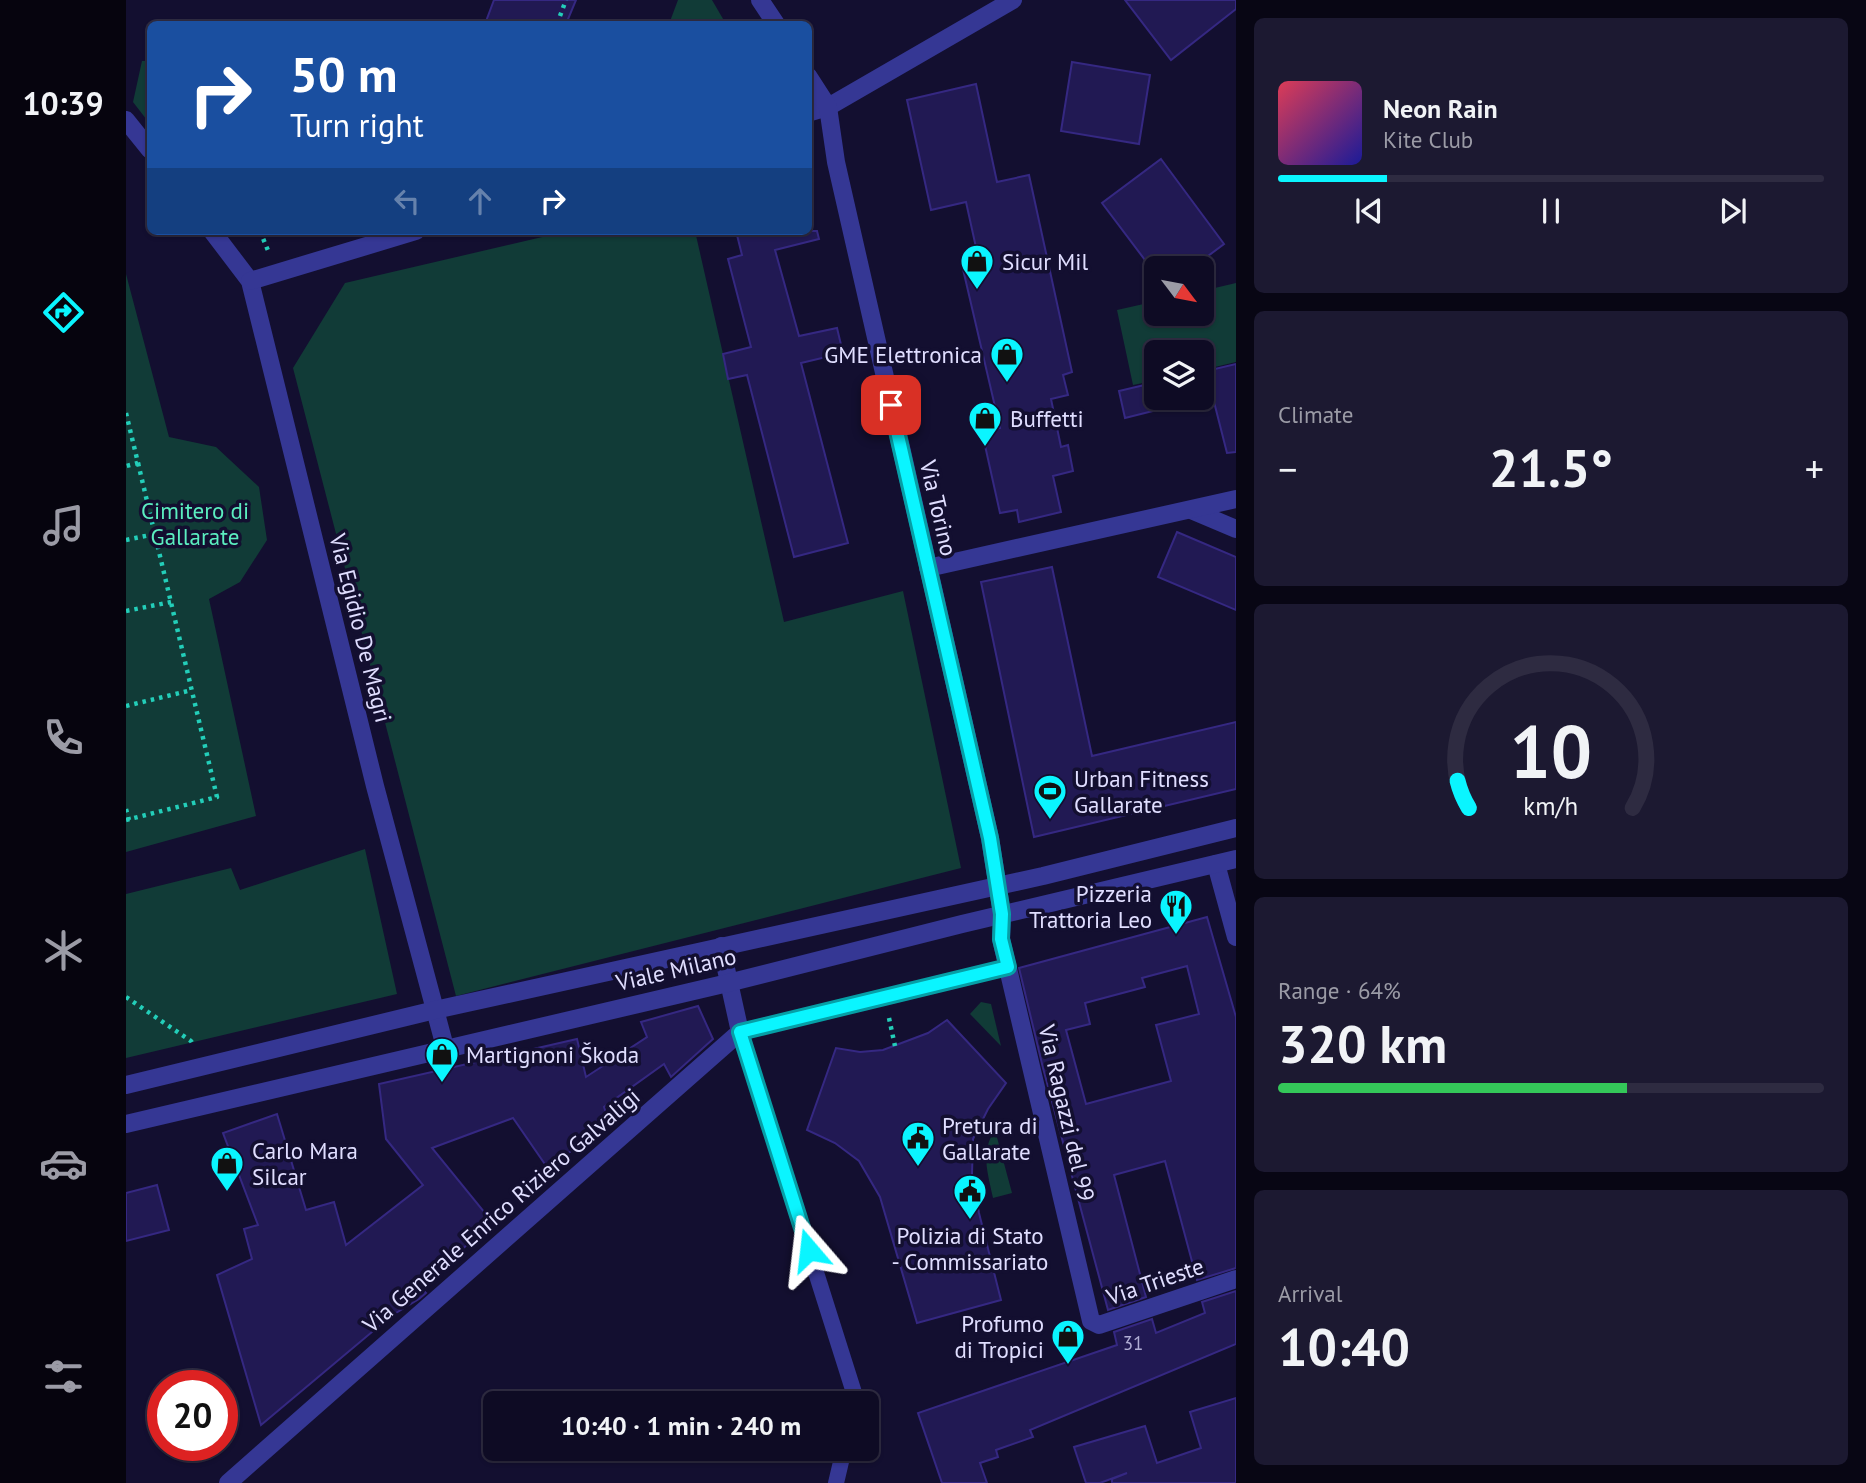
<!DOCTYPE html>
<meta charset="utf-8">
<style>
:root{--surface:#0e0b24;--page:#1c1931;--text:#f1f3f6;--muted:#9b9ba6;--line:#2e2b41;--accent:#0af5ff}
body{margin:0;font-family:"PT Sans",sans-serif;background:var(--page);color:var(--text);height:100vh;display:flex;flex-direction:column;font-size:26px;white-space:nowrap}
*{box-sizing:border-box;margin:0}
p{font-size:23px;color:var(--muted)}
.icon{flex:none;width:38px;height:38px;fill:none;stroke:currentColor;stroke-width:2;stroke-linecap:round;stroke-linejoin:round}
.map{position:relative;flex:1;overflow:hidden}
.drawer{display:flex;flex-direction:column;gap:18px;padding:18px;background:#080614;width:630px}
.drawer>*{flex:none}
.hud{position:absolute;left:21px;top:21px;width:665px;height:214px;border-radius:10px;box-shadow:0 2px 5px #0004,0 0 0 2px var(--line);background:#1a4fa0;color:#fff;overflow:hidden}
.needle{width:46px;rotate:122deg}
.controls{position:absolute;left:1018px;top:256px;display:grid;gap:14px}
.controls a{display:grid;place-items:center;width:70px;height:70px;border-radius:10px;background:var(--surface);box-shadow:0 2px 5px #0004,0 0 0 2px var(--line);font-size:35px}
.speed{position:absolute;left:21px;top:1370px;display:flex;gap:14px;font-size:35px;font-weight:700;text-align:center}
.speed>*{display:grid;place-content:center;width:91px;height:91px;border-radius:50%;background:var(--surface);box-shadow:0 2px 5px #0004,0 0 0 2px var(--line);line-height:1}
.speed .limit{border:10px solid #d22;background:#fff;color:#111}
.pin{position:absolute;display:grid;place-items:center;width:60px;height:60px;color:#fff;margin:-30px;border-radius:14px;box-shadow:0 4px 10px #0006}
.me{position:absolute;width:77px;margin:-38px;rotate:343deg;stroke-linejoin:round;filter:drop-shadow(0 0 5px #0008)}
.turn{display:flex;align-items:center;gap:24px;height:147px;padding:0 28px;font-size:32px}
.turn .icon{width:91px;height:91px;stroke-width:2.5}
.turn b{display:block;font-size:49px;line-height:60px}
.lanes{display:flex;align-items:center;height:66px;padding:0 28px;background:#0003;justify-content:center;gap:35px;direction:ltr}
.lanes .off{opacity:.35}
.big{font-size:52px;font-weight:700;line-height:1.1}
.drawer .card{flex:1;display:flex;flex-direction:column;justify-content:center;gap:10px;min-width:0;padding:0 24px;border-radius:10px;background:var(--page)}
.drawer .dial{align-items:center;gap:0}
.dial svg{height:182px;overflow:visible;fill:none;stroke:var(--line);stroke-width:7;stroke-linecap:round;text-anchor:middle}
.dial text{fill:var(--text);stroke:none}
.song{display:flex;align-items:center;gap:21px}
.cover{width:84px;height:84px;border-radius:10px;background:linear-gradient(135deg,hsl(350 70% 55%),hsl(240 70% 35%))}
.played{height:7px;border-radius:4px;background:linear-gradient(90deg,var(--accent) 20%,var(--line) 20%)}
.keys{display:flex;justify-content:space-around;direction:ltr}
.heat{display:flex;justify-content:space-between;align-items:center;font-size:38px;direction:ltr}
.charge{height:10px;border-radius:5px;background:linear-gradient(90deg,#34c759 64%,var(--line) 0)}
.trip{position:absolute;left:357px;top:1391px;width:396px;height:70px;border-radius:10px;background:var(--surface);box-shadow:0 2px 5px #0004,0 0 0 2px var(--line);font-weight:700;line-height:70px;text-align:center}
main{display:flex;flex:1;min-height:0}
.menu{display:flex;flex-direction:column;width:126px;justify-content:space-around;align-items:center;background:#06040e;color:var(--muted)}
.menu .icon{width:49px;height:49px}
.menu .current{color:var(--accent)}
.menu b{font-size:32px;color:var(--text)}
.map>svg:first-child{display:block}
.green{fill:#113b37}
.building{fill:#211953;stroke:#352882;stroke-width:2;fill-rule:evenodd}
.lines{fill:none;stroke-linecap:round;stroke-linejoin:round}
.path{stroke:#23ceb9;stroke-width:4.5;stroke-dasharray:3.5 5;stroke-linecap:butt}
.service{stroke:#353794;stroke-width:16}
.minor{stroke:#353794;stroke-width:18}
.tertiary{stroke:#353794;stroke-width:18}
.route-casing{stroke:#069fa6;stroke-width:18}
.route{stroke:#0af5ff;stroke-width:12}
.labels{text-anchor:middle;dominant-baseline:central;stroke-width:7;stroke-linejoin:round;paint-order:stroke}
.number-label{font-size:19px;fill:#b0add4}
.poi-label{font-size:23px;fill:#e0deff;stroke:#130f30;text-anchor:start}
.street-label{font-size:23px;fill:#e0deff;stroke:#130f30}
.park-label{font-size:23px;fill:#5beec0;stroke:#130f30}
</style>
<main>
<nav class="menu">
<b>10:39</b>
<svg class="icon current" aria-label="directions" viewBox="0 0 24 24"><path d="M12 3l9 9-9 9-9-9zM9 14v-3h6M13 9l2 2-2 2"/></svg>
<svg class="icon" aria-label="music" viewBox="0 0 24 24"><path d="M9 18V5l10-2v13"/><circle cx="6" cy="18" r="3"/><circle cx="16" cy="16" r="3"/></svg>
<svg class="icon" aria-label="phone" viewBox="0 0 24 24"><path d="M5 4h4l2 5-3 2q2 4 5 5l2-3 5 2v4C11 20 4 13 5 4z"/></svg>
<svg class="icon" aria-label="climate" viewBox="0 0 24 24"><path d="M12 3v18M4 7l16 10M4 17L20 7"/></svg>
<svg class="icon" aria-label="car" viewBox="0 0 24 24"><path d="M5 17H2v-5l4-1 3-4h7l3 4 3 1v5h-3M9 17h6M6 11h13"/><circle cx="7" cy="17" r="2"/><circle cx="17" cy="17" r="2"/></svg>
<svg class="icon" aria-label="filters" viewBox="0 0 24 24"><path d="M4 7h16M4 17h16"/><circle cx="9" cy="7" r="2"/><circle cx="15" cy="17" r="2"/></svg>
</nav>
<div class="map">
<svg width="1110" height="1483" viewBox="0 0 1110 1483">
<rect width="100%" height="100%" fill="#130f30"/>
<g class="green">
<path d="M 552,0 L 586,0 L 600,24 L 543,24 Z"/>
<path d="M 16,61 L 24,61 L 24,124 L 7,102 Z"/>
<path d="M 442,231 L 569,231 L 658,622 L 777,591 L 835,868 L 330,996 L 167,368 L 219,283 Z"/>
<path d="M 0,274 L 43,437 L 90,447 L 133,487 L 141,540 L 114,582 L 83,599 L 130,816 L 0,852 Z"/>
<path d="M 1110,283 L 1110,362 L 1076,370 L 1076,352 L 1031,352 L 1031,380 L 1007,385 L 991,310 L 1031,301 L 1031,313 L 1076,313 L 1076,291 Z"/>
<path d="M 239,849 L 271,994 L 0,1058 L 0,894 L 105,868 L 114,890 Z"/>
<path d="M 855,1002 L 865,1004 L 875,1046 L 844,1014 Z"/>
<path d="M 869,1130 L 886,1193 L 867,1198 C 862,1173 854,1152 869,1130 Z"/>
</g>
<g class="building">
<path d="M 368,0 L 450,0 L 440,24 L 359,24 Z"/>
<path d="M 999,0 L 1110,0 L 1110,9 L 1045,60 Z"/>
<path d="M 946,62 L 1024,75 L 1013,144 L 935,131 Z"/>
<path d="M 850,84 L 871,182 L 903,175 L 946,372 L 937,375 L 942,395 L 925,399 L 935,447 L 942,445 L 947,471 L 927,476 L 935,512 L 893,522 L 891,510 L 874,513 L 856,432 L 874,428 L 836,265 L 853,261 L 840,202 L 805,210 L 781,100 Z"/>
<path d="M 1035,159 L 1098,244 L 1066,268 L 1025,268 L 976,203 Z"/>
<path d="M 610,231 L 691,231 L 693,239 L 649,250 L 673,336 L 711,328 L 717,353 L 675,363 L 722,543 L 668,557 L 621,375 L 602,379 L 597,354 L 625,347 L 602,259 L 616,255 Z"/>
<path d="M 1110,364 L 1110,452 L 1101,453 L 1087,398 L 1076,400 L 1076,372 Z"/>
<path d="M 1031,382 L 1031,410 L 999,418 L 993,391 Z"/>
<path d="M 1051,532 L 1110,557 L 1110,610 L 1032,577 Z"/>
<path d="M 926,567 L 966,756 L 1110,722 L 1110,789 L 908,837 L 855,582 Z"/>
<path d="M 1081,917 L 1110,1017 L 1110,1268 L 1071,1280 L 1039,1161 L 988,1175 L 1020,1297 L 982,1310 L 917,1068 L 893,968 ZM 1061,966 L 1073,1014 L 1030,1025 L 1045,1081 L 960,1104 L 940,1030 L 964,1024 L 959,1003 L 1019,987 L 1016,978 Z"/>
<path d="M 572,1006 L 587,1039 L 545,1077 L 538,1064 L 478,1107 L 482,1119 L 423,1170 L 387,1118 L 306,1148 L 368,1224 L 291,1284 L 300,1293 L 293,1299 L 265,1316 L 135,1425 L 91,1275 L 126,1259 L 118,1229 L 132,1225 L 97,1133 L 151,1114 L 180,1210 L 208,1202 L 220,1245 L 297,1185 L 260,1139 L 253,1084 L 451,1039 L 460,1077 L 521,1037 L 515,1022 Z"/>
<path d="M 821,1020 L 880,1083 L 862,1109 L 847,1139 L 846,1174 L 853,1213 L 875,1300 L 791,1323 L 754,1197 L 733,1161 L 709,1143 L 681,1130 L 710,1048 L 734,1052 L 757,1050 L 802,1033 Z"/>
<path d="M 31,1185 L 43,1230 L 0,1241 L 0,1193 Z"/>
<path d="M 1110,1291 L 1110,1344 L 904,1430 L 907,1437 L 870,1450 L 872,1457 L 854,1463 L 861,1483 L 816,1483 L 792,1413 L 991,1345 L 988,1332 L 1026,1319 L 1030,1333 L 1079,1313 L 1076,1302 Z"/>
<path d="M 1110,1398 L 1110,1483 L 986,1483 L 986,1479 L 1001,1473 L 974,1483 L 960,1483 L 948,1447 L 1019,1426 L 1031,1463 L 1075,1448 L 1064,1412 Z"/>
</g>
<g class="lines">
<g class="path">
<path d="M 431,24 L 440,0"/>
<path d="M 134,231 L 143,253"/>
<path d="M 0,413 L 12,463 L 0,466"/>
<path d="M 0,540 L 29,534"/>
<path d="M 0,611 L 45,602"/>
<path d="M 0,706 L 66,690"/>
<path d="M 0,809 L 3,820"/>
<path d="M 0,820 L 91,797 L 12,463"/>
<path d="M 0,997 L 65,1041 L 67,1045"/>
<path d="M 763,1018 L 769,1046"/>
</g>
<g class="service">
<path d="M 729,1404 L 730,1399 L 614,1032 L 882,967"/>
<path d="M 710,1483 L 718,1449"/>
</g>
<g class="minor">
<path d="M 682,113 L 702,107 L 887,0"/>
<path d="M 0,120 L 24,150"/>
<path d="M 86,231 L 124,281 L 249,786 L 319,1047"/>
<path d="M 124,281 L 290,231"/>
<path d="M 1065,510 L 1110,529"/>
<path d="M 802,568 L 1110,499"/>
<path d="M 1090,864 L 1110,937"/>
<path d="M 876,914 L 875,939 L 965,1321 L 973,1325 L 1110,1279"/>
<path d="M 102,1483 L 614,1032 L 595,946"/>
</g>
<g class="tertiary">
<path d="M 634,0 L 650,24"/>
<path d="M 682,76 L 702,107 L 710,162 L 864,838 L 876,914"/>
<path d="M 0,1085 L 309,1010 L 917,876 L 1110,828"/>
<path d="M 0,1124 L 602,983 L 836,924 L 1110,859"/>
</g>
</g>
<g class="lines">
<defs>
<path id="route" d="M 683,1250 L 614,1032 L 882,967 L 875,939 L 876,914 L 864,838 L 765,405"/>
</defs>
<use href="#route" class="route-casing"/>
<use href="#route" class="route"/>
</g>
<defs>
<symbol id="shop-pin" viewBox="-11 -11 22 30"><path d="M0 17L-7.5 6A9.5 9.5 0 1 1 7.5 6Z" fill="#0af5ff" stroke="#130f30"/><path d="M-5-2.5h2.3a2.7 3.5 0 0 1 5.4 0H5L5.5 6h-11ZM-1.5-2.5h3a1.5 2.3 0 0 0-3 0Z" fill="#111"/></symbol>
<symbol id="stadium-pin" viewBox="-11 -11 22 30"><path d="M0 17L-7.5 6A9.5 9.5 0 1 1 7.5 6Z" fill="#0af5ff" stroke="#130f30"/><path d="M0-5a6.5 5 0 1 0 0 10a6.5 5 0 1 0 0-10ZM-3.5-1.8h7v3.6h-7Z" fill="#111"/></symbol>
<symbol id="restaurant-pin" viewBox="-11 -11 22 30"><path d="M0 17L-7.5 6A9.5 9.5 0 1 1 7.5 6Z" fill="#0af5ff" stroke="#130f30"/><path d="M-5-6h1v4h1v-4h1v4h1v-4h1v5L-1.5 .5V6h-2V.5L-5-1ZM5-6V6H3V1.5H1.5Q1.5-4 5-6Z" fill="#111"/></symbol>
<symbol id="civic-pin" viewBox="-11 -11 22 30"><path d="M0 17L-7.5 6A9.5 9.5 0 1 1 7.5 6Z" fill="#0af5ff" stroke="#130f30"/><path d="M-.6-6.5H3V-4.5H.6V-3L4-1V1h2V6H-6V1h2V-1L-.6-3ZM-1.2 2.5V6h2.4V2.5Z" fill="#111"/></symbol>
</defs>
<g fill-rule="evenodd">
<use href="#shop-pin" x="832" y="242" width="38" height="52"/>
<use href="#shop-pin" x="862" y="335" width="38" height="52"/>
<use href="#shop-pin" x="840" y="399" width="38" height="52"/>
<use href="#stadium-pin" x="905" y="772" width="38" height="52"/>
<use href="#restaurant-pin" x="1031" y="887" width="38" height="52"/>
<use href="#shop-pin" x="297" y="1035" width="38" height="52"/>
<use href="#civic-pin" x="773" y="1119" width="38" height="52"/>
<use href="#shop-pin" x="82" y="1144" width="38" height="52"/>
<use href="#civic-pin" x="825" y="1172" width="38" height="52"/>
<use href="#shop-pin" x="923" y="1317" width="38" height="52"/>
</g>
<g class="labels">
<g class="number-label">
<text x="1007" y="1343">31</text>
</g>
<g class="poi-label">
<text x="876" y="261">Sicur Mil</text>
<text x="856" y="354" text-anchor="end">GME Elettronica</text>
<text x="884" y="418">Buffetti</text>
<text x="948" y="778">Urban Fitness<tspan x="948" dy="26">Gallarate</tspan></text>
<text x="1026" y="893" text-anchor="end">Pizzeria<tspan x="1026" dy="26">Trattoria Leo</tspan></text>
<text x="340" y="1054">Martignoni Škoda</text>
<text x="816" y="1125">Pretura di<tspan x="816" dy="26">Gallarate</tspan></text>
<text x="126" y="1150">Carlo Mara<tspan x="126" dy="26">Silcar</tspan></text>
<text x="844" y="1235" text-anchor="middle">Polizia di Stato<tspan x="844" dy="26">- Commissariato</tspan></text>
<text x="918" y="1323" text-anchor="end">Profumo<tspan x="918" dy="26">di Tropici</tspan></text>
</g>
<g class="street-label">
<text transform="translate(813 508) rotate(77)">Via Torino</text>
<text transform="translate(235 628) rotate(76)">Via Egidio De Magri</text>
<text transform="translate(550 969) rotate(-13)">Viale Milano</text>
<text transform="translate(941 1113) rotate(77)">Via Ragazzi del 99</text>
<text transform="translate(375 1210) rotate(-41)">Via Generale Enrico Riziero Galvaligi</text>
<text transform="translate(1029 1281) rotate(-19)">Via Trieste</text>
</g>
<g class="park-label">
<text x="69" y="510">Cimitero di<tspan x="69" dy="26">Gallarate</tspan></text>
</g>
</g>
</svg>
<div class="controls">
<a><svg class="needle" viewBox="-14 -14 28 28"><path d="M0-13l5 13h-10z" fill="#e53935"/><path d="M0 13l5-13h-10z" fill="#9b9ba6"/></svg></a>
<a><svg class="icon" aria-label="layers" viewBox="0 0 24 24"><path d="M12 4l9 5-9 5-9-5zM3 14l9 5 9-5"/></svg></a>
</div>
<div class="speed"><div class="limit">20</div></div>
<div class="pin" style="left:765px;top:405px;background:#d93025"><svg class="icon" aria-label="arrive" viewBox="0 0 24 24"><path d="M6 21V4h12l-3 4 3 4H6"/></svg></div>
<svg class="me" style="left:683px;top:1250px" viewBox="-20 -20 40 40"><path d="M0-17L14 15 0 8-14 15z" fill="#0af5ff" stroke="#fff" stroke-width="4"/></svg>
<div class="trip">10:40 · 1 min · 240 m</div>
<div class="hud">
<div class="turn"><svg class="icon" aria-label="right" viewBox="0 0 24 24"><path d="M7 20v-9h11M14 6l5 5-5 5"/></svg><div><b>50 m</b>Turn right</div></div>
<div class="lanes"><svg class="icon off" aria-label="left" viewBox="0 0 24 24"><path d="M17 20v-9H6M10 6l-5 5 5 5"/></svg><svg class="icon off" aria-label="ahead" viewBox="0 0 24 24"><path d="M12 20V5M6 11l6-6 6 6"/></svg><svg class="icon" aria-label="right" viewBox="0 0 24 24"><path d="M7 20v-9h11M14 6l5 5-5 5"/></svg></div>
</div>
</div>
<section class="drawer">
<div class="card">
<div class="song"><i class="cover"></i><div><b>Neon Rain</b><p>Kite Club</p></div></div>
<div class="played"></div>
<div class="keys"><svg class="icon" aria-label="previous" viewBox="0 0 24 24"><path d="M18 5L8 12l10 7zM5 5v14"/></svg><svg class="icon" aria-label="pause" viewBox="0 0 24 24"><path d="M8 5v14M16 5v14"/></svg><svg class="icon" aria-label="next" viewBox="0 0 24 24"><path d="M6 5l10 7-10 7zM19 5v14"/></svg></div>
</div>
<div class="card"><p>Climate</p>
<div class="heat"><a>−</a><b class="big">21.5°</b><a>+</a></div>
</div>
<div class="card dial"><svg viewBox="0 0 100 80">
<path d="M14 69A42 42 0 1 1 86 69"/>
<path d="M14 69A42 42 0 0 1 9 57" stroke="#0af5ff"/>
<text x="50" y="56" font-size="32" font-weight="700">10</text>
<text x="50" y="72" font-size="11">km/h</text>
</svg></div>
<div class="card"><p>Range · 64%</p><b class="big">320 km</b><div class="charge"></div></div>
<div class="card"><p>Arrival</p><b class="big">10:40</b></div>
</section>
</main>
